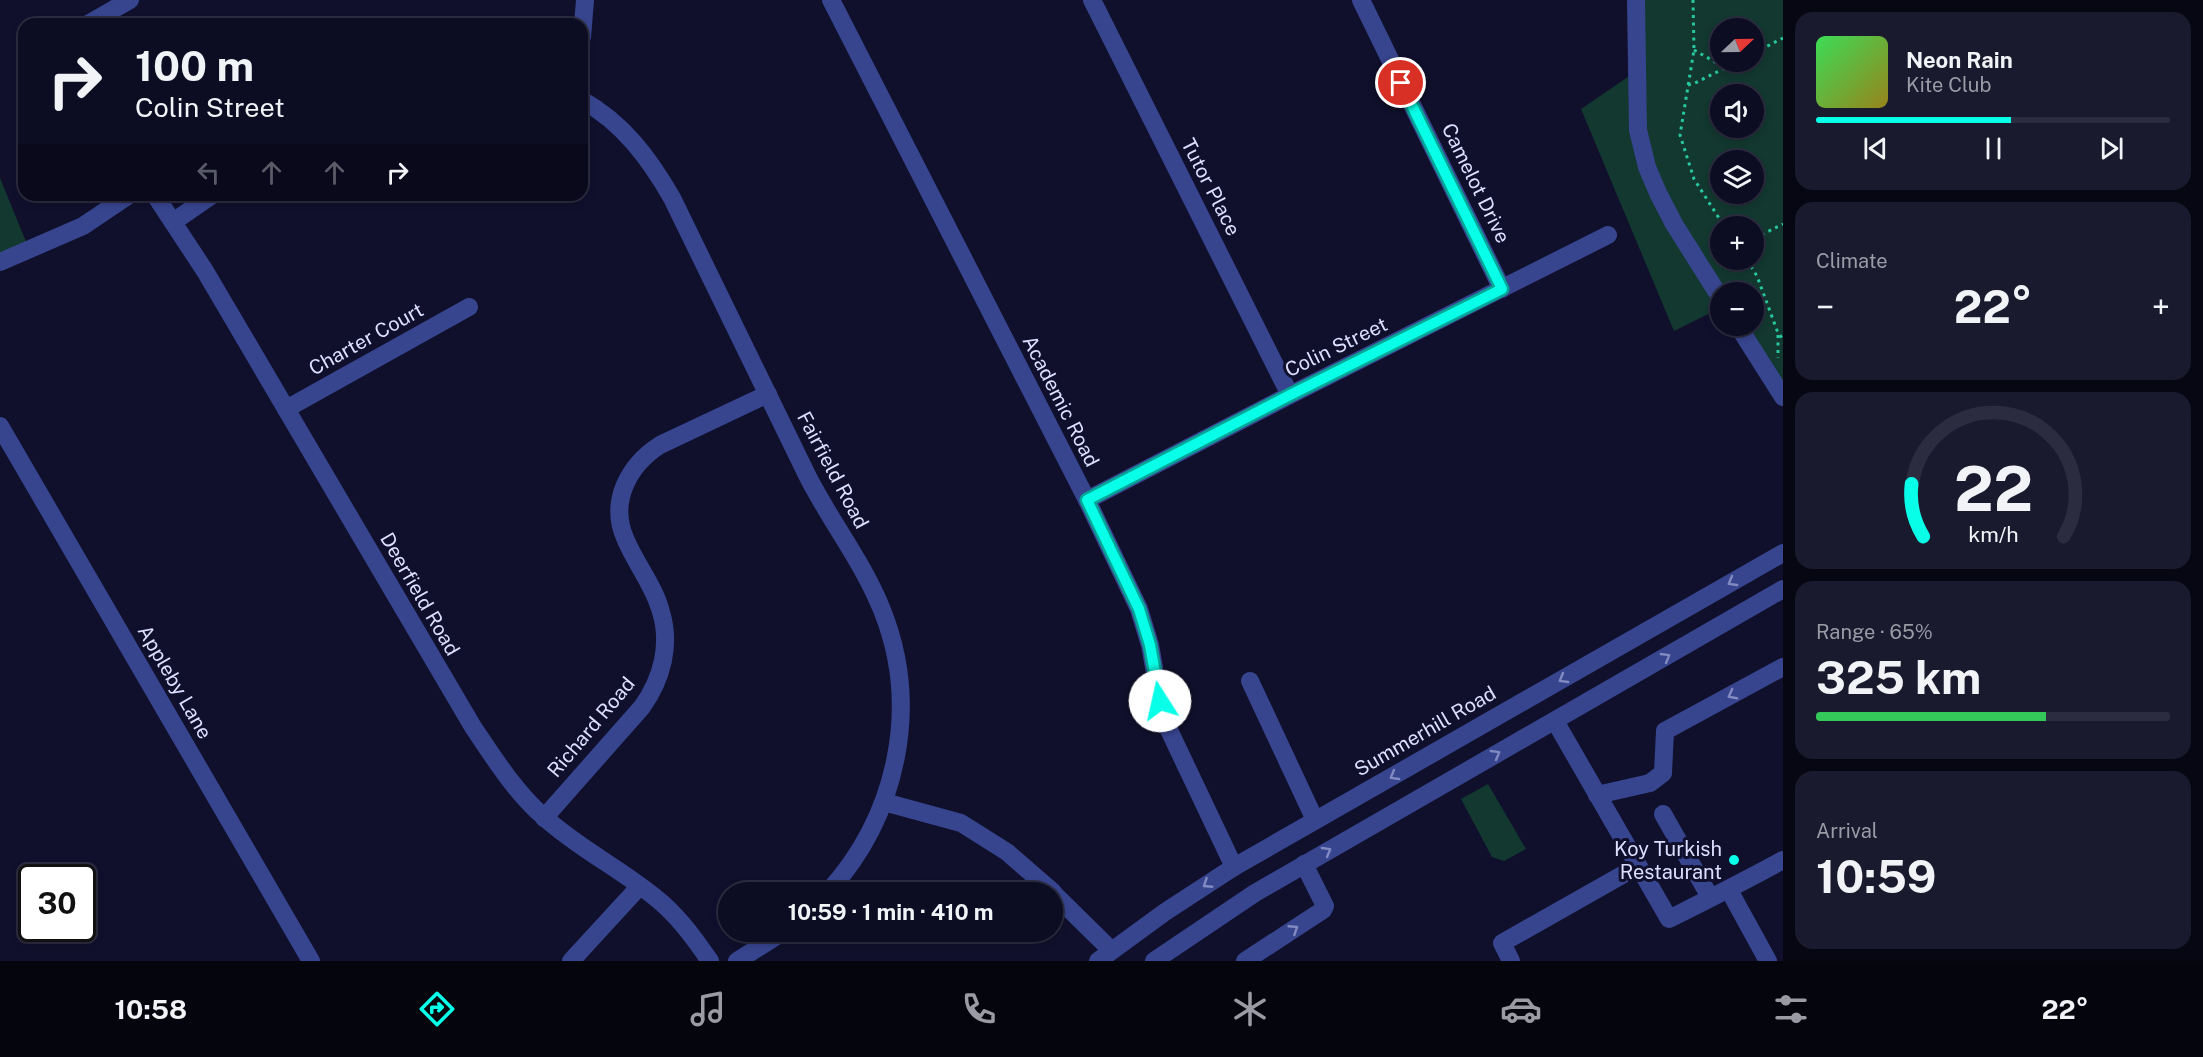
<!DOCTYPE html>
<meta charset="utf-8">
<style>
:root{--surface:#0c0c22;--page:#1a1a2f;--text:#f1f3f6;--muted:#9a9ba5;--line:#2c2c40;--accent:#08ffe8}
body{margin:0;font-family:"Public Sans",sans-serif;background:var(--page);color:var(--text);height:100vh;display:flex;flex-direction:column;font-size:22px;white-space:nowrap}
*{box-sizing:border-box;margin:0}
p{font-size:20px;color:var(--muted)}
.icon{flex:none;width:33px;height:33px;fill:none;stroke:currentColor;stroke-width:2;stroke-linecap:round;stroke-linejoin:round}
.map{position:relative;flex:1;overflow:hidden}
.panel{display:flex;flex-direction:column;gap:12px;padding:12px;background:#070713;width:420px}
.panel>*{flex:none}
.hud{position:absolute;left:18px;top:18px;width:570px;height:183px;border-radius:18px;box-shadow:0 3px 9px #0003,0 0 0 2px var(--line);background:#0c0c22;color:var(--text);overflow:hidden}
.needle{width:39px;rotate:68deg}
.fabs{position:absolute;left:1710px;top:18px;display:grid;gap:12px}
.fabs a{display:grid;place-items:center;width:54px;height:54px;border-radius:50%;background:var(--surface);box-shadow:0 3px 9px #0003,0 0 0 2px var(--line);font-size:30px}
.speed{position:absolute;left:18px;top:864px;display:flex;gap:12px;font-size:30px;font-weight:700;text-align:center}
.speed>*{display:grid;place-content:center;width:78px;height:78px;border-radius:50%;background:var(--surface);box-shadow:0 3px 9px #0003,0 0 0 2px var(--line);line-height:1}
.speed .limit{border:3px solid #111;border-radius:9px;background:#fff;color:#111}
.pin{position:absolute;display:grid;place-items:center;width:51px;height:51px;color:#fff;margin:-26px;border:3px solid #fff;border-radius:50%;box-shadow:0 2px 6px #0007}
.me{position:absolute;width:66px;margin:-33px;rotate:350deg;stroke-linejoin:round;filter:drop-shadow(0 0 4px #0008)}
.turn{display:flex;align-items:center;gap:21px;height:126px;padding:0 18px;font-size:27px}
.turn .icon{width:78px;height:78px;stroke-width:2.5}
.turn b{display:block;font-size:42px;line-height:51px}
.lanes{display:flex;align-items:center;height:57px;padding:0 18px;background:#0003;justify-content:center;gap:30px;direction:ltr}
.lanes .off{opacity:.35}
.big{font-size:45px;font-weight:700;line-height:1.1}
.panel .card{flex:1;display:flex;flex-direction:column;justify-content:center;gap:9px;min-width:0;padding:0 21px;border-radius:18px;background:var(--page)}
.panel .dial{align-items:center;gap:0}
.dial svg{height:156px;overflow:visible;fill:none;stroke:var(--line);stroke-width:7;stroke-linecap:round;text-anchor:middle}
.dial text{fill:var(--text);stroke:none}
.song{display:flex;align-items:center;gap:18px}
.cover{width:72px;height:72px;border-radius:9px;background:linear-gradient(135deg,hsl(130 70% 55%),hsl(50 70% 35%))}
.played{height:6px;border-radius:3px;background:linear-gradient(90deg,var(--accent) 55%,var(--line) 55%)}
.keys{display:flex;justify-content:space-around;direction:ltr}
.heat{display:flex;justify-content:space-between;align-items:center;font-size:33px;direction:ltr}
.charge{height:9px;border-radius:4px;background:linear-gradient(90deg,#34c759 65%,var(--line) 0)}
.trip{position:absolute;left:718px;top:882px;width:345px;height:60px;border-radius:30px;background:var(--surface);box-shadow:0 3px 9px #0003,0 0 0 2px var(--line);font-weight:700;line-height:60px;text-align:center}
.menu{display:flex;height:96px;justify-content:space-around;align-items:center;background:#05050e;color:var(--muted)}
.menu .icon{width:42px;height:42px}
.menu .on{color:var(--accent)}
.menu b{font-size:27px;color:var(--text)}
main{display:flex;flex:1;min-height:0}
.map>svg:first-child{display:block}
.green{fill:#12382f;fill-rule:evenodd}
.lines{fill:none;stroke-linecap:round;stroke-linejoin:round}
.path{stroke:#28c79f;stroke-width:3;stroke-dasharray:3 4.5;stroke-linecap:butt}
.minor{stroke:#37458f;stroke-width:18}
.oneway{stroke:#818ac1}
.route-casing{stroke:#05a697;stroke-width:15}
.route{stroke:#08ffe8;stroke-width:10}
.poi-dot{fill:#08ffe8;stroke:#10102d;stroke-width:2}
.labels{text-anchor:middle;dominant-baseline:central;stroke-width:6;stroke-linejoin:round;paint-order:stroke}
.street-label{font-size:20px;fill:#dcdfff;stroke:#10102d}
.poi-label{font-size:20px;fill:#dcdfff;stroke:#10102d;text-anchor:end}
</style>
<main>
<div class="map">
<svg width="1783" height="961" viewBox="0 0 1783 961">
<rect width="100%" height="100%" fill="#10102d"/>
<g class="green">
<path d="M 1643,0 L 1783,0 L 1783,399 L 1738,326 L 1754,326 L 1754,292 L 1720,292 L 1720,308 L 1674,331 L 1581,109 L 1641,68 ZM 1720,28 L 1754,28 L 1754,62 L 1720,62 ZM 1720,94 L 1754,94 L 1754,128 L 1720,128 ZM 1720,160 L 1754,160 L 1754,194 L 1720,194 ZM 1720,226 L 1754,226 L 1754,260 L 1720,260 Z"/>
<path d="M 0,178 L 29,249 L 0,264 Z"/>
<path d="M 1488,784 L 1526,849 L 1504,861 L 1492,857 L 1461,799 Z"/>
</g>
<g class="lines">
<g class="path">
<path d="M 1693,0 L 1694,50 L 1680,135 L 1694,179 L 1724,226"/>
<path d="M 1694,50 L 1724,67"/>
<path d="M 1754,53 L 1783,38"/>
<path d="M 1688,85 L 1695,83 L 1737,62"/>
<path d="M 1755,238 L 1783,224"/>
<path d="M 1747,260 L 1757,276 L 1778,333 L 1783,339"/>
<path d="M 1778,335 L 1778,358"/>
</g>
<g class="minor">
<path d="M 831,0 L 1087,500 L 1139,609 L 1150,645 L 1160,701 L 1169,730 L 1234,867"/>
<path d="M 1092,0 L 1290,395"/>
<path d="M 1361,0 L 1502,289"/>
<path d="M 1636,0 L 1638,130 L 1647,167 L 1658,193 L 1674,224 L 1720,297"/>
<path d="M 88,24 L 130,0"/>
<path d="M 582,37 L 585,0"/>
<path d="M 582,100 C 623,123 649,158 672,198 C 717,290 762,382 807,475 C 830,521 863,562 882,610 C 921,707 897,816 828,892"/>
<path d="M 155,195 L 205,271 L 473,727 C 494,758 515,792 544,817 C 580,850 627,872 663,904 C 682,921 696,941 710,961"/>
<path d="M 173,222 L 212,195"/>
<path d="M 0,262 L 83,226 L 129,195"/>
<path d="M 1738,326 L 1783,397"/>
<path d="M 286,409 L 469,307"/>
<path d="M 0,426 L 311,961"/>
<path d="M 1087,500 L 1290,395 L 1608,235"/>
<path d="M 1250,681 L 1315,820"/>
<path d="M 1555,721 L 1669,919 C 1707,900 1745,881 1783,860"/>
<path d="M 1597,795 L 1650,783 L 1663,773 L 1665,731 L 1783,667"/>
<path d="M 884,802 L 961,823 L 1007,852 L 1053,892"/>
<path d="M 1663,814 L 1710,897"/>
<path d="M 544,818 L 642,707 C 662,679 671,645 661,612 C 654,585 635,563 625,538 C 609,501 629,465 660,445 L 768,394"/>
<path d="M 1729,890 L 1768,961"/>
<path d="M 1053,893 L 1111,950"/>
<path d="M 571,961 L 639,887"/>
<path d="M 737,961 L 783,932"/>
<path d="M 1098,961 L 1165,912 L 1234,867 L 1783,553"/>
<path d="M 1154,961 L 1255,893 L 1783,589"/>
<path d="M 1245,961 L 1323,910 L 1325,906 L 1304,864"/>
<path d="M 1511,961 L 1502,943 L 1638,866"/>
</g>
</g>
<defs><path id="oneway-chevron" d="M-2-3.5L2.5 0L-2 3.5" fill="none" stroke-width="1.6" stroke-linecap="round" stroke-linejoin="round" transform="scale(1.5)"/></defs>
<g class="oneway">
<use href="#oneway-chevron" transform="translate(1732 582) rotate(150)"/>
<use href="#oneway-chevron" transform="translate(1666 657) rotate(-30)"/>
<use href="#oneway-chevron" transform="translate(1563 679) rotate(150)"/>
<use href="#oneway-chevron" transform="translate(1732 695) rotate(152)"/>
<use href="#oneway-chevron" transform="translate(1496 754) rotate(-30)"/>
<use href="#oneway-chevron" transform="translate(1394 776) rotate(150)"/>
<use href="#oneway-chevron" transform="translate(1327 851) rotate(-30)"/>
<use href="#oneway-chevron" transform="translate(1207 884) rotate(147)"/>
<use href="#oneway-chevron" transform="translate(1294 929) rotate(-33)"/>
</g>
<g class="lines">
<defs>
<path id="route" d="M 1160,701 L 1150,645 L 1139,609 L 1087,500 L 1290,395 L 1502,289 L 1401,83"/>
</defs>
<use href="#route" class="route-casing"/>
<use href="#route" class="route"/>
</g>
<circle class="poi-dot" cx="1734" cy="860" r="6"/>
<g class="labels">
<g class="street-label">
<text transform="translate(1476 183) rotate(64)">Camelot Drive</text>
<text transform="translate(1211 187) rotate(63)">Tutor Place</text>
<text transform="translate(366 339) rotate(-29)">Charter Court</text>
<text transform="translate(1336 347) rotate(-26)">Colin Street</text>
<text transform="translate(1061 401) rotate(63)">Academic Road</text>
<text transform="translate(833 470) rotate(62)">Fairfield Road</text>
<text transform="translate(420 594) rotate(60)">Deerfield Road</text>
<text transform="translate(175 682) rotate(60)">Appleby Lane</text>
<text transform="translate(591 727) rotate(-50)">Richard Road</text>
<text transform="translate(1425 731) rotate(-30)">Summerhill Road</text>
</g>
<g class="poi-label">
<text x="1722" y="849">Koy Turkish<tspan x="1722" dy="23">Restaurant</tspan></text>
</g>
</g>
</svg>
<div class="fabs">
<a><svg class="needle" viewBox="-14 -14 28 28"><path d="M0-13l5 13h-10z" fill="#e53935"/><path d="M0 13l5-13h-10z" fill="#9a9ba5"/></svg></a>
<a><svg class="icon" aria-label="sound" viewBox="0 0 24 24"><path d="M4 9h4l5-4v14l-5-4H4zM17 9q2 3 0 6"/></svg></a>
<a><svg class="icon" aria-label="layers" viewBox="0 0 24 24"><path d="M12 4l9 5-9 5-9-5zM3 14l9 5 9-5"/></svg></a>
<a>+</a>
<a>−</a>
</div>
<div class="speed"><div class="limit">30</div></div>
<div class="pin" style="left:1401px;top:83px;background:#d93025"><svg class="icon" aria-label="arrive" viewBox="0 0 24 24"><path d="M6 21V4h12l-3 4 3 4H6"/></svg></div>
<svg class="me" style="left:1160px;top:701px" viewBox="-20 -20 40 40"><circle r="19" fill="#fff"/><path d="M0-13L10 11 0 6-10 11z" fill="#08ffe8"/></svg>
<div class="trip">10:59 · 1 min · 410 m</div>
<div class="hud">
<div class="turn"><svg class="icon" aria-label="right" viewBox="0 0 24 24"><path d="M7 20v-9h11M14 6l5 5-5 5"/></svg><div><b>100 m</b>Colin Street</div></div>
<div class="lanes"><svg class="icon off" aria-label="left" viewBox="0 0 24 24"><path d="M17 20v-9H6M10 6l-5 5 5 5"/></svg><svg class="icon off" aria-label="ahead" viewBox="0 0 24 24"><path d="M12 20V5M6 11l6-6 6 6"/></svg><svg class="icon off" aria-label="ahead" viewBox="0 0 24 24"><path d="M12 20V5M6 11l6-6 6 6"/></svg><svg class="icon" aria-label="right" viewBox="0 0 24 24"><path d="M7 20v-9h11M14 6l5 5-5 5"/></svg></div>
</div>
</div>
<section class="panel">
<div class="card">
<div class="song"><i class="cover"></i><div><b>Neon Rain</b><p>Kite Club</p></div></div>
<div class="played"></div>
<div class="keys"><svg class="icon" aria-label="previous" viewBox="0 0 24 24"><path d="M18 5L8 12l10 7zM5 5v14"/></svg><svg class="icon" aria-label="pause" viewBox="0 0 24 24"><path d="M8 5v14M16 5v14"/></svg><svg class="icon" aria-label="next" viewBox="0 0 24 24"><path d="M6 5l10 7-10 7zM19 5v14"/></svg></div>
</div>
<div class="card"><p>Climate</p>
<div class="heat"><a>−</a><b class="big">22°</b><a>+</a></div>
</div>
<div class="card dial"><svg viewBox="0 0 100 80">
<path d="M14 69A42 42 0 1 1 86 69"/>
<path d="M14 69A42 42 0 0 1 8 42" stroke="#08ffe8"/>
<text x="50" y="56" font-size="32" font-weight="700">22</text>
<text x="50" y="72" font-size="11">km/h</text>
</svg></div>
<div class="card"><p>Range · 65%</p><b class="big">325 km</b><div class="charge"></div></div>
<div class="card"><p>Arrival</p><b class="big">10:59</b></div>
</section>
</main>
<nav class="menu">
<b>10:58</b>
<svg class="icon on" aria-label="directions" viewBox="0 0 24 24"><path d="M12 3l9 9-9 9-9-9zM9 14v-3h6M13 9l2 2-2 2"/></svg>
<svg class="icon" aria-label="music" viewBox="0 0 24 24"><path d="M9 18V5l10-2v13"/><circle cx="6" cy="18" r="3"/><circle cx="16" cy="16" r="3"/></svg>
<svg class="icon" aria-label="phone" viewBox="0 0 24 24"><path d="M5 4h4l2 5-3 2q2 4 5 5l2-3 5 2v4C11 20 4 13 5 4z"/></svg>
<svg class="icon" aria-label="climate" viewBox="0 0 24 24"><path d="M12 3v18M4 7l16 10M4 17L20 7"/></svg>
<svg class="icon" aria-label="car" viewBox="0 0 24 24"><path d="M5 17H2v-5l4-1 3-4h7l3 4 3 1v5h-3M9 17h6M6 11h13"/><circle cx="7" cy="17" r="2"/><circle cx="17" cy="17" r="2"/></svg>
<svg class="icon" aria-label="filters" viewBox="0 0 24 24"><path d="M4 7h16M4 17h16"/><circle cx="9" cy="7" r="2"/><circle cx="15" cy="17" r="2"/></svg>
<b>22°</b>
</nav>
